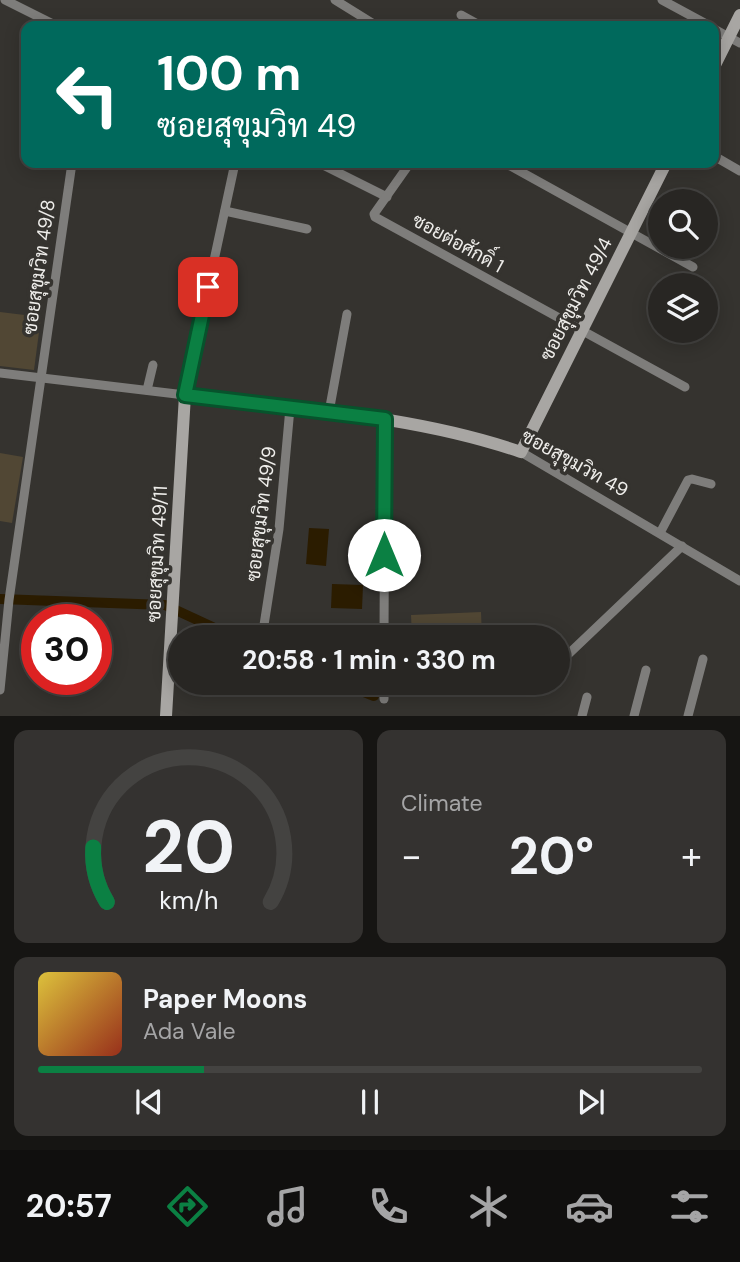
<!DOCTYPE html>
<meta charset="utf-8">
<style>
:root{--surface:#282623;--page:#343230;--text:#f1f3f6;--muted:#a5a5a6;--line:#444341;--accent:#0b8043}
body{margin:0;font-family:"DM Sans",Sarabun,sans-serif;background:var(--page);color:var(--text);height:100vh;display:flex;flex-direction:column;font-size:26px;white-space:nowrap}
*{box-sizing:border-box;margin:0}
p{font-size:23px;color:var(--muted)}
.icon{flex:none;width:38px;height:38px;fill:none;stroke:currentColor;stroke-width:2;stroke-linecap:round;stroke-linejoin:round}
.map{position:relative;height:716px;overflow:hidden}
.panel{display:flex;flex-direction:column;gap:14px;padding:14px;background:#161513;flex:1}
.panel>*{flex:none}
.guide{position:absolute;left:21px;top:21px;width:698px;height:147px;border-radius:14px;box-shadow:0 4px 18px #0003,0 0 0 2px var(--line);background:#00695c;color:#fff;overflow:hidden}
.tools{position:absolute;left:648px;top:189px;display:grid;gap:14px}
.tools a{display:grid;place-items:center;width:70px;height:70px;border-radius:50%;background:var(--surface);box-shadow:0 4px 18px #0003,0 0 0 2px var(--line);font-size:35px}
.speed{position:absolute;left:21px;top:604px;display:flex;gap:14px;font-size:35px;font-weight:700;text-align:center}
.speed>*{display:grid;place-content:center;width:91px;height:91px;border-radius:50%;background:var(--surface);box-shadow:0 4px 18px #0003,0 0 0 2px var(--line);line-height:1}
.speed .limit{border:10px solid #d22;background:#fff;color:#111}
.pin{position:absolute;display:grid;place-items:center;width:60px;height:60px;color:#fff;margin:-30px;border-radius:14px;box-shadow:0 4px 10px #0006}
.me{position:absolute;width:77px;margin:-38px;rotate:0deg;stroke-linejoin:round;filter:drop-shadow(0 0 5px #0008)}
.turn{display:flex;align-items:center;gap:24px;height:147px;padding:0 21px;font-size:32px}
.turn .icon{width:91px;height:91px;stroke-width:2.5}
.turn b{display:block;font-size:49px;line-height:60px}
.big{font-size:52px;font-weight:700;line-height:1.1}
.panel .card{flex:1;display:flex;flex-direction:column;justify-content:center;gap:10px;min-width:0;padding:0 24px;border-radius:14px;background:var(--page)}
.panel .dial{align-items:center;gap:0}
.dial svg{height:182px;overflow:visible;fill:none;stroke:var(--line);stroke-width:7;stroke-linecap:round;text-anchor:middle}
.dial text{fill:var(--text);stroke:none}
.song{display:flex;align-items:center;gap:21px}
.cover{width:84px;height:84px;border-radius:10px;background:linear-gradient(135deg,hsl(50 70% 55%),hsl(10 70% 35%))}
.played{height:7px;border-radius:4px;background:linear-gradient(90deg,var(--accent) 25%,var(--line) 25%)}
.keys{display:flex;justify-content:space-around;direction:ltr}
.heat{display:flex;justify-content:space-between;align-items:center;font-size:38px;direction:ltr}
.panel .tiles{flex:1;display:grid;gap:14px;grid-template-columns:1fr 1fr}
.card:last-child{grid-column:span 2}
.trip{position:absolute;left:168px;top:625px;width:402px;height:70px;border-radius:35px;background:var(--surface);box-shadow:0 4px 18px #0003,0 0 0 2px var(--line);font-weight:700;line-height:70px;text-align:center}
.menu{display:flex;height:112px;justify-content:space-around;align-items:center;background:#100f0e;color:var(--muted)}
.menu .icon{width:49px;height:49px}
.menu .selected{color:var(--accent)}
.menu b{font-size:32px;color:var(--text)}
.map>svg:first-child{display:block}
.green{fill:#514734}
.water{fill:#2b1c00}
.lines{fill:none;stroke-linecap:round;stroke-linejoin:round}
.canal{stroke:#2b1c00;stroke-width:10}
.street{stroke:#7e7d7b;stroke-width:9}
.secondary{stroke:#a8a6a3;stroke-width:12}
.route-casing{stroke:#07532c;stroke-width:18}
.route{stroke:#0b8043;stroke-width:12}
.labels{text-anchor:middle;dominant-baseline:central;stroke-width:7;stroke-linejoin:round;paint-order:stroke}
.street-label{font-size:19px;fill:#eeedea;stroke:#35332f}
</style>
<div class="map">
<svg width="740" height="716" viewBox="0 0 740 716">
<rect width="100%" height="100%" fill="#35332f"/>
<g class="green">
<path d="M 0,312 L 41,317 L 34,370 L 0,366 Z"/>
<path d="M 0,453 L 23,457 L 12,523 L 0,521 Z"/>
<path d="M 481,612 L 482,637 L 412,637 L 411,615 Z"/>
</g>
<g class="water">
<path d="M 309,528 L 329,529 L 326,566 L 306,564 Z"/>
<path d="M 332,584 L 363,585 L 362,609 L 331,608 Z"/>
</g>
<g class="lines">
<g class="canal">
<path d="M 0,599 L 165,605 L 234,637"/>
<path d="M 339,682 L 374,696"/>
</g>
<g class="street">
<path d="M 5,0 L 57,26"/>
<path d="M 335,0 L 377,26"/>
<path d="M 662,0 L 710,26"/>
<path d="M 461,15 L 481,26"/>
<path d="M 714,29 L 740,43"/>
<path d="M 714,156 L 740,171"/>
<path d="M 319,163 L 387,197"/>
<path d="M 410,163 L 374,214 L 375,217 L 685,387"/>
<path d="M 505,163 L 693,267"/>
<path d="M 225,211 L 307,229"/>
<path d="M 0,373 L 185,395 L 235,163"/>
<path d="M 147,390 L 153,365"/>
<path d="M 329,412 L 347,314"/>
<path d="M 521,452 L 740,581"/>
<path d="M 660,533 L 688,480 L 692,479 L 711,484"/>
<path d="M 264,625 L 279,529 L 290,408"/>
<path d="M 384,637 L 385,419"/>
<path d="M 558,664 L 682,546"/>
<path d="M 0,690 L 9,600 L 72,163"/>
<path d="M 507,691 L 527,692 L 538,682"/>
<path d="M 384,699 L 384,682"/>
<path d="M 582,716 L 587,697"/>
<path d="M 634,716 L 646,670"/>
<path d="M 688,716 L 703,659"/>
</g>
<g class="secondary">
<path d="M 714,67 L 740,15"/>
<path d="M 166,716 L 185,395 C 297,409 413,415 521,452 L 666,163"/>
</g>
</g>
<g class="lines">
<defs>
<path id="route" d="M 208,287 L 185,395 L 385,419 L 384,555"/>
</defs>
<use href="#route" class="route-casing"/>
<use href="#route" class="route"/>
</g>
<g class="labels">
<g class="street-label">
<text transform="translate(458 243) rotate(29)">ซอยต่อศักดิ์ 1</text>
<text transform="translate(39 267) rotate(-82)">ซอยสุขุมวิท 49/8</text>
<text transform="translate(576 299) rotate(-63)">ซอยสุขุมวิท 49/4</text>
<text transform="translate(575 463) rotate(29)">ซอยสุขุมวิท 49</text>
<text transform="translate(261 514) rotate(-83)">ซอยสุขุมวิท 49/9</text>
<text transform="translate(157 554) rotate(-87)">ซอยสุขุมวิท 49/11</text>
</g>
</g>
</svg>
<div class="tools">
<a><svg class="icon" aria-label="search" viewBox="0 0 24 24"><circle cx="10" cy="10" r="6"/><path d="M15 15l6 6"/></svg></a>
<a><svg class="icon" aria-label="layers" viewBox="0 0 24 24"><path d="M12 4l9 5-9 5-9-5zM3 14l9 5 9-5"/></svg></a>
</div>
<div class="speed"><div class="limit">30</div></div>
<div class="pin" style="left:208px;top:287px;background:#d93025"><svg class="icon" aria-label="arrive" viewBox="0 0 24 24"><path d="M6 21V4h12l-3 4 3 4H6"/></svg></div>
<svg class="me" style="left:384px;top:555px" viewBox="-20 -20 40 40"><circle r="19" fill="#fff"/><path d="M0-13L10 11 0 6-10 11z" fill="#0b8043"/></svg>
<div class="trip">20:58 · 1 min · 330 m</div>
<div class="guide">
<div class="turn"><svg class="icon" aria-label="left" viewBox="0 0 24 24"><path d="M17 20v-9H6M10 6l-5 5 5 5"/></svg><div><b>100 m</b>ซอยสุขุมวิท 49</div></div>
</div>
</div>
<section class="panel">
<div class="tiles">
<div class="card dial"><svg viewBox="0 0 100 80">
<path d="M14 69A42 42 0 1 1 86 69"/>
<path d="M14 69A42 42 0 0 1 8 45" stroke="#0b8043"/>
<text x="50" y="56" font-size="32" font-weight="700">20</text>
<text x="50" y="72" font-size="11">km/h</text>
</svg></div>
<div class="card"><p>Climate</p>
<div class="heat"><a>−</a><b class="big">20°</b><a>+</a></div>
</div>
<div class="card">
<div class="song"><i class="cover"></i><div><b>Paper Moons</b><p>Ada Vale</p></div></div>
<div class="played"></div>
<div class="keys"><svg class="icon" aria-label="previous" viewBox="0 0 24 24"><path d="M18 5L8 12l10 7zM5 5v14"/></svg><svg class="icon" aria-label="pause" viewBox="0 0 24 24"><path d="M8 5v14M16 5v14"/></svg><svg class="icon" aria-label="next" viewBox="0 0 24 24"><path d="M6 5l10 7-10 7zM19 5v14"/></svg></div>
</div>
</div>
</section>
<nav class="menu">
<b>20:57</b>
<svg class="icon selected" aria-label="directions" viewBox="0 0 24 24"><path d="M12 3l9 9-9 9-9-9zM9 14v-3h6M13 9l2 2-2 2"/></svg>
<svg class="icon" aria-label="music" viewBox="0 0 24 24"><path d="M9 18V5l10-2v13"/><circle cx="6" cy="18" r="3"/><circle cx="16" cy="16" r="3"/></svg>
<svg class="icon" aria-label="phone" viewBox="0 0 24 24"><path d="M5 4h4l2 5-3 2q2 4 5 5l2-3 5 2v4C11 20 4 13 5 4z"/></svg>
<svg class="icon" aria-label="climate" viewBox="0 0 24 24"><path d="M12 3v18M4 7l16 10M4 17L20 7"/></svg>
<svg class="icon" aria-label="car" viewBox="0 0 24 24"><path d="M5 17H2v-5l4-1 3-4h7l3 4 3 1v5h-3M9 17h6M6 11h13"/><circle cx="7" cy="17" r="2"/><circle cx="17" cy="17" r="2"/></svg>
<svg class="icon" aria-label="filters" viewBox="0 0 24 24"><path d="M4 7h16M4 17h16"/><circle cx="9" cy="7" r="2"/><circle cx="15" cy="17" r="2"/></svg>
</nav>
